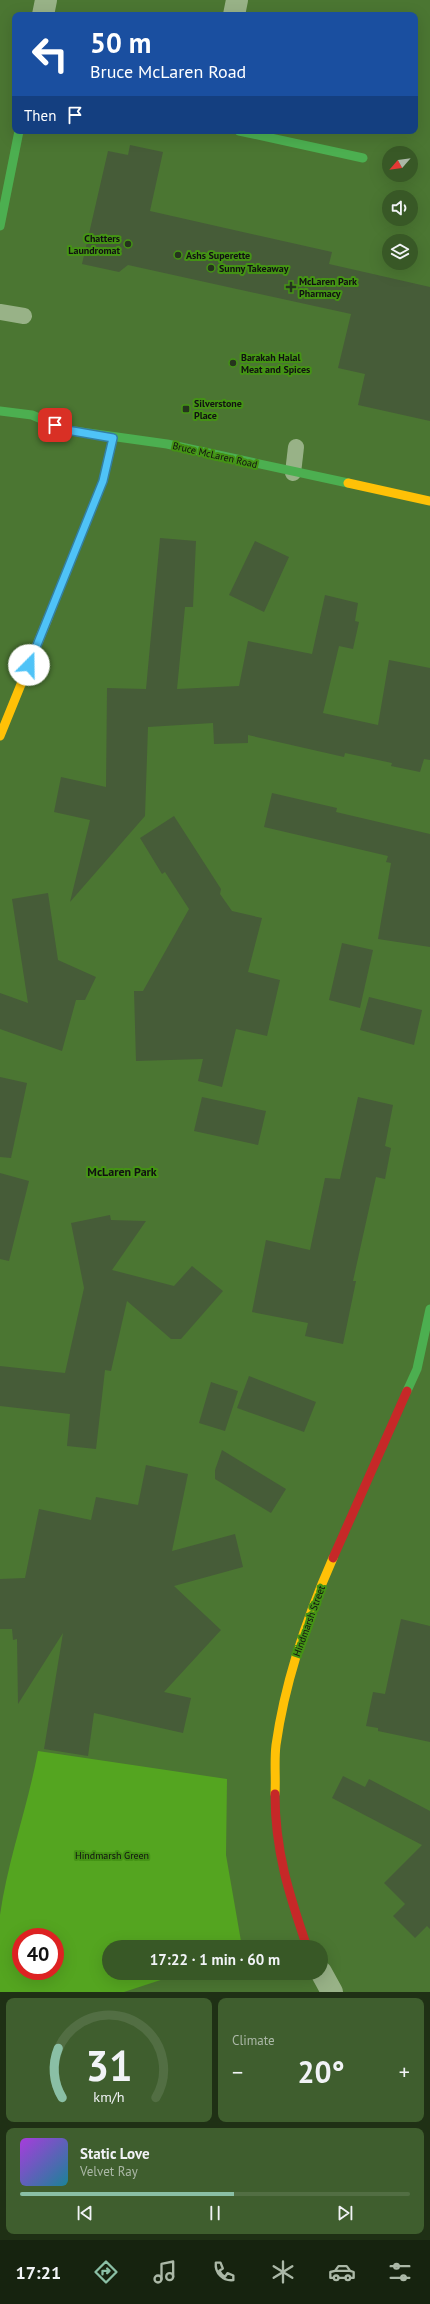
<!DOCTYPE html>
<meta charset="utf-8">
<style>
:root{--surface:#385826;--page:#3f5e2e;--text:#f1f3f6;--muted:#abb8a7;--line:#526e43;--accent:#8abfa5}
body{margin:0;font-family:"PT Sans",sans-serif;background:var(--page);color:var(--text);height:100vh;display:flex;flex-direction:column;font-size:15px;white-space:nowrap}
*{box-sizing:border-box;margin:0}
p{font-size:13px;color:var(--muted)}
.icon{flex:none;width:22px;height:22px;fill:none;stroke:currentColor;stroke-width:2;stroke-linecap:round;stroke-linejoin:round}
.map{position:relative;height:1992px;overflow:hidden}
.sheet{display:flex;flex-direction:column;gap:6px;padding:6px;background:#1f3015;flex:1}
.sheet>*{flex:none}
.hud{position:absolute;left:12px;top:12px;width:406px;height:122px;border-radius:8px;box-shadow:0 4px 16px #0002;background:#1a4fa0;color:#fff;overflow:hidden}
.needle{width:26px;rotate:242deg}
.buttons{position:absolute;left:382px;top:146px;display:grid;gap:8px}
.buttons a{display:grid;place-items:center;width:36px;height:36px;border-radius:50%;background:var(--surface);box-shadow:0 4px 16px #0002;font-size:20px}
.speed{position:absolute;left:12px;top:1928px;display:flex;gap:8px;font-size:20px;font-weight:700;text-align:center}
.speed>*{display:grid;place-content:center;width:52px;height:52px;border-radius:50%;background:var(--surface);box-shadow:0 4px 16px #0002;line-height:1}
.speed .limit{border:6px solid #d22;background:#fff;color:#111}
.pin{position:absolute;display:grid;place-items:center;width:34px;height:34px;color:#fff;margin:-17px;border-radius:8px;box-shadow:0 2px 6px #0006}
.me{position:absolute;width:44px;margin:-22px;rotate:22deg;stroke-linejoin:round;filter:drop-shadow(0 0 3px #0008)}
.turn{display:flex;align-items:center;gap:14px;height:84px;padding:0 12px;font-size:18px}
.turn .icon{width:52px;height:52px;stroke-width:2.5}
.turn b{display:block;font-size:28px;line-height:34px}
.then{display:flex;align-items:center;height:38px;padding:0 12px;background:#0003;gap:8px;font-size:15px}
.big{font-size:30px;font-weight:700;line-height:1.1}
.sheet .tile{flex:1;display:flex;flex-direction:column;justify-content:center;gap:6px;min-width:0;padding:0 14px;border-radius:8px;background:var(--page)}
.sheet .dial{align-items:center;gap:0}
.dial svg{height:104px;overflow:visible;fill:none;stroke:var(--line);stroke-width:7;stroke-linecap:round;text-anchor:middle}
.dial text{fill:var(--text);stroke:none}
.song{display:flex;align-items:center;gap:12px}
.cover{width:48px;height:48px;border-radius:6px;background:linear-gradient(135deg,hsl(280 70% 55%),hsl(190 70% 35%))}
.played{height:4px;border-radius:2px;background:linear-gradient(90deg,var(--accent) 55%,var(--line) 55%)}
.keys{display:flex;justify-content:space-around;direction:ltr}
.heat{display:flex;justify-content:space-between;align-items:center;font-size:22px;direction:ltr}
.sheet .tiles{flex:1;display:grid;gap:6px;grid-template-columns:1fr 1fr}
.tile:last-child{grid-column:span 2}
.trip{position:absolute;left:102px;top:1940px;width:226px;height:40px;border-radius:20px;background:var(--surface);box-shadow:0 4px 16px #0002;font-weight:700;line-height:40px;text-align:center}
.tabs{display:flex;height:64px;justify-content:space-around;align-items:center;background:#16230f;color:var(--muted)}
.tabs .icon{width:28px;height:28px}
.tabs .current{color:var(--accent)}
.tabs b{font-size:18px;color:var(--text)}
.map>svg:first-child{display:block}
.green{fill:#54a520;fill-rule:evenodd}
.building{fill:#465c38}
.lines{fill:none;stroke-linecap:round;stroke-linejoin:round}
.lane{stroke:#98b287;stroke-width:16}
.street{stroke:#98b287;stroke-width:22}
.fast{stroke:#4caf50;stroke-width:9}
.slow{stroke:#ffc107;stroke-width:9}
.jam{stroke:#c62828;stroke-width:9}
.route-casing{stroke:#337fa1;stroke-width:10}
.route{stroke:#4fc3f7;stroke-width:7}
.poi-dot{fill:#25341d;stroke:#449315;stroke-width:1.5}
.labels{text-anchor:middle;dominant-baseline:central;stroke-width:4;stroke-linejoin:round;paint-order:stroke}
.poi-label{font-size:10px;font-weight:bold;fill:#111;stroke:#449315;text-anchor:start}
.street-label{font-size:10px;fill:#111;stroke:#449315}
.park-label{font-size:10px;fill:#111;stroke:#449315}
.quarter-label{font-size:12px;font-weight:bold;fill:#111;stroke:#449315}
</style>
<div class="map">
<svg width="430" height="1992" viewBox="0 0 430 1992">
<rect width="100%" height="100%" fill="#4b7632"/>
<path class="green" d="M 38,1751 L 227,1779 L 226,1855 L 242,1947 L 109,1947 L 109,1973 L 182,1973 L 124,1992 L 0,1992 C 0,1967 0,1940 0,1915 C 8,1859 28,1806 38,1751 ZM 21,1937 L 55,1937 L 55,1971 L 21,1971 Z"/>
<g class="building">
<path d="M 130,145 L 163,152 L 150,211 L 332,252 L 329,264 L 430,287 L 430,421 L 358,405 L 365,374 L 338,368 L 351,314 L 128,265 L 119,272 L 82,264 L 108,151 L 128,155 Z"/>
<path d="M 160,538 L 196,541 L 193,607 L 185,607 L 177,689 L 239,686 L 248,641 L 312,654 L 325,595 L 358,603 L 355,621 L 359,622 L 353,649 L 339,646 L 323,713 L 378,725 L 389,660 L 430,668 L 430,760 L 424,759 L 420,772 L 391,766 L 392,763 L 345,753 L 344,757 L 248,735 L 248,743 L 214,744 L 213,723 L 148,727 L 145,816 L 70,902 L 90,820 L 54,812 L 61,777 L 106,787 L 107,688 L 146,689 Z"/>
<path d="M 255,541 L 289,557 L 264,612 L 229,595 Z"/>
<path d="M 272,793 L 337,808 L 336,812 L 430,834 L 430,947 L 378,939 L 391,863 L 386,862 L 388,856 L 264,827 Z"/>
<path d="M 174,816 L 221,889 L 220,894 L 232,911 L 262,918 L 248,972 L 280,980 L 267,1036 L 236,1029 L 222,1087 L 198,1081 L 203,1059 L 136,1061 L 134,991 L 143,991 L 189,909 L 165,872 L 162,874 L 140,838 Z"/>
<path d="M 48,893 L 58,960 L 96,977 L 85,1000 L 76,1000 L 62,1051 L 0,1029 L 0,993 L 28,1003 L 12,899 Z"/>
<path d="M 342,943 L 373,950 L 360,1008 L 329,1000 Z"/>
<path d="M 369,997 L 422,1010 L 414,1045 L 360,1030 Z"/>
<path d="M 0,1077 L 27,1083 L 11,1158 L 0,1157 Z"/>
<path d="M 202,1097 L 266,1111 L 258,1145 L 194,1131 Z"/>
<path d="M 358,1097 L 393,1105 L 385,1146 L 391,1148 L 385,1179 L 376,1177 L 353,1281 L 356,1281 L 343,1344 L 305,1336 L 308,1323 L 252,1312 L 266,1240 L 310,1250 L 325,1178 L 340,1179 Z"/>
<path d="M 0,1173 L 29,1181 L 9,1261 L 0,1259 Z"/>
<path d="M 110,1215 L 111,1220 L 146,1221 L 112,1270 L 174,1286 L 192,1266 L 223,1291 L 181,1339 L 171,1339 L 127,1301 L 111,1371 L 105,1370 L 96,1449 L 67,1446 L 70,1414 L 0,1406 L 0,1366 L 65,1373 L 84,1288 L 71,1223 Z"/>
<path d="M 249,1376 L 316,1402 L 304,1432 L 237,1408 Z"/>
<path d="M 211,1382 L 238,1391 L 225,1431 L 199,1423 Z"/>
<path d="M 222,1450 L 286,1489 L 271,1513 L 215,1479 L 215,1470 Z"/>
<path d="M 146,1465 L 188,1474 L 172,1551 L 235,1534 L 243,1567 L 174,1586 L 221,1630 L 164,1692 L 191,1698 L 183,1733 L 94,1713 L 88,1756 L 44,1749 L 63,1633 L 18,1704 L 17,1639 L 13,1640 L 12,1629 L 0,1629 L 0,1579 L 25,1578 L 39,1509 L 91,1520 L 96,1497 L 138,1505 Z"/>
<path d="M 401,1619 L 430,1626 L 430,1742 L 378,1731 L 378,1728 L 366,1726 L 373,1692 L 385,1694 Z"/>
<path d="M 343,1776 L 365,1787 L 369,1779 L 430,1811 L 430,1929 L 427,1926 L 415,1938 L 393,1916 L 405,1904 L 384,1883 L 422,1845 L 332,1798 Z"/>
</g>
<g class="lines">
<g class="lane">
<path d="M 0,312 L 24,316"/>
<path d="M 293,473 L 296,447"/>
</g>
<g class="street">
<path d="M 43,15 L 46,0"/>
<path d="M 234,15 L 237,0"/>
<path d="M 321,1972 L 332,1992"/>
</g>
<g class="fast">
<path d="M 239,131 L 363,158"/>
<path d="M 0,226 L 19,131"/>
<path d="M 0,411 L 32,415 L 67,430 L 167,444 L 348,483"/>
<path d="M 48,618 L 103,481 L 113,438"/>
<path d="M 407,1391 L 417,1369 L 430,1309"/>
</g>
<g class="slow">
<path d="M 348,483 L 430,501"/>
<path d="M 0,736 L 48,618"/>
<path d="M 275,1794 C 276,1778 274,1761 276,1745 C 285,1681 307,1617 333,1558"/>
</g>
<g class="jam">
<path d="M 333,1558 L 407,1391"/>
<path d="M 275,1794 C 275,1851 289,1894 307,1947"/>
</g>
</g>
<g class="lines">
<defs>
<path id="route" d="M 29,665 L 103,481 L 113,438 L 67,430 L 55,425"/>
</defs>
<use href="#route" class="route-casing"/>
<use href="#route" class="route"/>
</g>
<g class="poi-dot">
<circle cx="128" cy="244" r="4"/>
<circle cx="178" cy="255" r="4"/>
<circle cx="211" cy="268" r="4"/>
<path d="M289 281h4v4h4v4h-4v4h-4v-4h-4v-4h4z"/>
<circle cx="233" cy="363" r="4"/>
<rect x="182" y="405" width="8" height="8" rx="2"/>
</g>
<g class="labels">
<g class="poi-label">
<text x="120" y="238" text-anchor="end">Chatters<tspan x="120" dy="12">Laundromat</tspan></text>
<text x="186" y="255">Ashs Superette</text>
<text x="219" y="268">Sunny Takeaway</text>
<text x="299" y="281">McLaren Park<tspan x="299" dy="12">Pharmacy</tspan></text>
<text x="241" y="357">Barakah Halal<tspan x="241" dy="12">Meat and Spices</tspan></text>
<text x="194" y="403">Silverstone<tspan x="194" dy="12">Place</tspan></text>
</g>
<g class="street-label">
<text transform="translate(215 455) rotate(13)">Bruce McLaren Road</text>
<text transform="translate(309 1621) rotate(-70)">Hindmarsh Street</text>
</g>
<g class="park-label">
<text x="112" y="1855">Hindmarsh Green</text>
</g>
<g class="quarter-label">
<text x="122" y="1171">McLaren Park</text>
</g>
</g>
</svg>
<div class="buttons">
<a><svg class="needle" viewBox="-14 -14 28 28"><path d="M0-13l5 13h-10z" fill="#e53935"/><path d="M0 13l5-13h-10z" fill="#abb8a7"/></svg></a>
<a><svg class="icon" aria-label="sound" viewBox="0 0 24 24"><path d="M4 9h4l5-4v14l-5-4H4zM17 9q2 3 0 6"/></svg></a>
<a><svg class="icon" aria-label="layers" viewBox="0 0 24 24"><path d="M12 4l9 5-9 5-9-5zM3 14l9 5 9-5"/></svg></a>
</div>
<div class="speed"><div class="limit">40</div></div>
<div class="pin" style="left:55px;top:425px;background:#d93025"><svg class="icon" aria-label="arrive" viewBox="0 0 24 24"><path d="M6 21V4h12l-3 4 3 4H6"/></svg></div>
<svg class="me" style="left:29px;top:665px" viewBox="-20 -20 40 40"><circle r="19" fill="#fff"/><path d="M0-13L10 11 0 6-10 11z" fill="#4fc3f7"/></svg>
<div class="trip">17:22 · 1 min · 60 m</div>
<div class="hud">
<div class="turn"><svg class="icon" aria-label="left" viewBox="0 0 24 24"><path d="M17 20v-9H6M10 6l-5 5 5 5"/></svg><div><b>50 m</b>Bruce McLaren Road</div></div>
<div class="then">Then<svg class="icon" aria-label="arrive" viewBox="0 0 24 24"><path d="M6 21V4h12l-3 4 3 4H6"/></svg></div>
</div>
</div>
<section class="sheet">
<div class="tiles">
<div class="tile dial"><svg viewBox="0 0 100 80">
<path d="M14 69A42 42 0 1 1 86 69"/>
<path d="M14 69A42 42 0 0 1 11 31" stroke="#8abfa5"/>
<text x="50" y="56" font-size="32" font-weight="700">31</text>
<text x="50" y="72" font-size="11">km/h</text>
</svg></div>
<div class="tile"><p>Climate</p>
<div class="heat"><a>−</a><b class="big">20°</b><a>+</a></div>
</div>
<div class="tile">
<div class="song"><i class="cover"></i><div><b>Static Love</b><p>Velvet Ray</p></div></div>
<div class="played"></div>
<div class="keys"><svg class="icon" aria-label="previous" viewBox="0 0 24 24"><path d="M18 5L8 12l10 7zM5 5v14"/></svg><svg class="icon" aria-label="pause" viewBox="0 0 24 24"><path d="M8 5v14M16 5v14"/></svg><svg class="icon" aria-label="next" viewBox="0 0 24 24"><path d="M6 5l10 7-10 7zM19 5v14"/></svg></div>
</div>
</div>
</section>
<nav class="tabs">
<b>17:21</b>
<svg class="icon current" aria-label="directions" viewBox="0 0 24 24"><path d="M12 3l9 9-9 9-9-9zM9 14v-3h6M13 9l2 2-2 2"/></svg>
<svg class="icon" aria-label="music" viewBox="0 0 24 24"><path d="M9 18V5l10-2v13"/><circle cx="6" cy="18" r="3"/><circle cx="16" cy="16" r="3"/></svg>
<svg class="icon" aria-label="phone" viewBox="0 0 24 24"><path d="M5 4h4l2 5-3 2q2 4 5 5l2-3 5 2v4C11 20 4 13 5 4z"/></svg>
<svg class="icon" aria-label="climate" viewBox="0 0 24 24"><path d="M12 3v18M4 7l16 10M4 17L20 7"/></svg>
<svg class="icon" aria-label="car" viewBox="0 0 24 24"><path d="M5 17H2v-5l4-1 3-4h7l3 4 3 1v5h-3M9 17h6M6 11h13"/><circle cx="7" cy="17" r="2"/><circle cx="17" cy="17" r="2"/></svg>
<svg class="icon" aria-label="filters" viewBox="0 0 24 24"><path d="M4 7h16M4 17h16"/><circle cx="9" cy="7" r="2"/><circle cx="15" cy="17" r="2"/></svg>
</nav>
